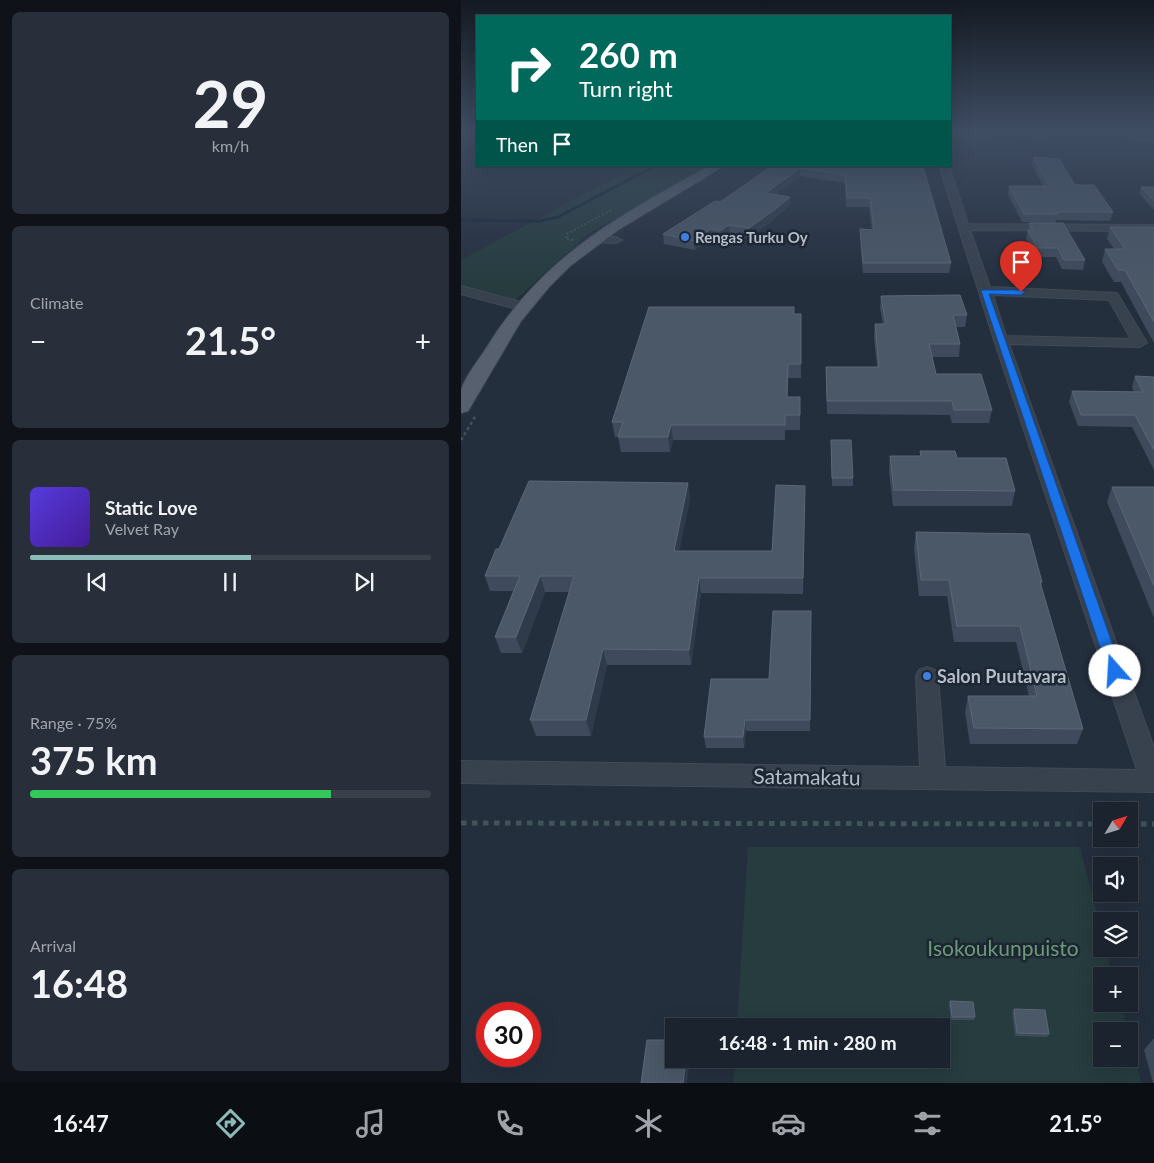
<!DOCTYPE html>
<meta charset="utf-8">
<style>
:root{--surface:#1b232e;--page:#282f3a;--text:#f1f3f6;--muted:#a0a4aa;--line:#39404a;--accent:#8bbbb9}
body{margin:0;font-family:Lato,sans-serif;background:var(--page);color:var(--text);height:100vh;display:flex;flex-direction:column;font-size:19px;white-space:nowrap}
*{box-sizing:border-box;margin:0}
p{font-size:16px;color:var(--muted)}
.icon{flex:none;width:28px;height:28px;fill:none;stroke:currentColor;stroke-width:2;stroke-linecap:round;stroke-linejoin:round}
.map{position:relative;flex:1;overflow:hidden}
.side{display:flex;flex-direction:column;gap:12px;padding:12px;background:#0f1319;width:461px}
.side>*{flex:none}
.banner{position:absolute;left:15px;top:15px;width:475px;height:152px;border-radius:0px;box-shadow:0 5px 20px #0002,0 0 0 1px var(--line);background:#00695c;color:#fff;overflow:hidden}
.needle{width:32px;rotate:52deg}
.fabs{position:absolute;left:632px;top:802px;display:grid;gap:10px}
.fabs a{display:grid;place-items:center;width:45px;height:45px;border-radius:0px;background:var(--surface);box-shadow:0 5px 20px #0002,0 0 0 1px var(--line);font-size:25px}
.speed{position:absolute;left:15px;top:1002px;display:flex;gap:10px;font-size:25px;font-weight:700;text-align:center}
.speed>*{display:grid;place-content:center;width:65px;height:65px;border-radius:50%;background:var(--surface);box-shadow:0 5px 20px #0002,0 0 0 1px var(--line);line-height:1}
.speed .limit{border:8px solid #d22;background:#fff;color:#111}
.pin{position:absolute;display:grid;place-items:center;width:42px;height:42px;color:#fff;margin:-51px -21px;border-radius:50% 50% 50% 0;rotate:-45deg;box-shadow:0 0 5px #0007}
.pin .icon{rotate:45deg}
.me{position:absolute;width:55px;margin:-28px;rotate:341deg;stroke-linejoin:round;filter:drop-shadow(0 0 4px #0008)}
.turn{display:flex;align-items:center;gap:18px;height:105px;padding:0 20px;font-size:22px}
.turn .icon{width:65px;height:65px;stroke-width:2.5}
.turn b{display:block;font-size:35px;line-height:42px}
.then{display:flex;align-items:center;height:48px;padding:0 20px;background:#0003;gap:10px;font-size:19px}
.big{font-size:38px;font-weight:700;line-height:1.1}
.side .card{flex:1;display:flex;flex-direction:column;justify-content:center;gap:8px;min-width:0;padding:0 18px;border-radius:8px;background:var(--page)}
.side .dial{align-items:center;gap:0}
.dial b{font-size:65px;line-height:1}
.song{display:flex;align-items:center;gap:15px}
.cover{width:60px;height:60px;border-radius:8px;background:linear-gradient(135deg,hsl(250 70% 55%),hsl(260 70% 35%))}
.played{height:5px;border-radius:2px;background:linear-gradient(90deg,var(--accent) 55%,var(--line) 55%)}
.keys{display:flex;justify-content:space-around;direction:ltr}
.heat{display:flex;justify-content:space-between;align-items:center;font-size:28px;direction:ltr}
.charge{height:8px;border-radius:4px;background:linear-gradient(90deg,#34c759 75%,var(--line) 0)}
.trip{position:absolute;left:204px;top:1018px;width:285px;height:50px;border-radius:0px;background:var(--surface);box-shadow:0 5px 20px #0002,0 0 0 1px var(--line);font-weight:700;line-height:50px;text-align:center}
.tab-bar{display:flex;height:80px;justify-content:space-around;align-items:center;background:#0b0e12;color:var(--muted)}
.tab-bar .icon{width:35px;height:35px}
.tab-bar .active{color:var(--accent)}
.tab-bar b{font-size:22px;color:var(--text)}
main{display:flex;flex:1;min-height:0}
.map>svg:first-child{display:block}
.green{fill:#263c3f}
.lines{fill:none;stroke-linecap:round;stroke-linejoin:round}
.stream{stroke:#17263c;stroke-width:3}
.minor-casing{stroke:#414a57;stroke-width:2}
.major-casing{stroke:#414a57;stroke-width:2}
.path-far2{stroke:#3f5557;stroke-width:2;stroke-dasharray:2 2;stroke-linecap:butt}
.path-far1{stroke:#3f5557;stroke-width:2.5;stroke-dasharray:3 3;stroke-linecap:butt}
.path{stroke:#3f5557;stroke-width:5;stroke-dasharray:5.5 5.5;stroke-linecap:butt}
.minor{fill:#38414e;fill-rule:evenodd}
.major{fill:#56606e;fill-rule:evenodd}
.wall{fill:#3f4b5c}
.shaded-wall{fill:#2f3b4b}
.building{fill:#4b5868;stroke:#5c6777}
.route{fill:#1a73e8;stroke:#114b97}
.shop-dot{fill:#3f7fe0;stroke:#1d2633;stroke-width:2}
.labels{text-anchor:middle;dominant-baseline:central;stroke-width:5;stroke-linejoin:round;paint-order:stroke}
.far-poi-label{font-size:15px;font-weight:bold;fill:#b4bcc9;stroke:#1d2633;text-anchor:start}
.poi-label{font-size:18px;font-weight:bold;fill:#b4bcc9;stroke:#1d2633;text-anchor:start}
.near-street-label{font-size:21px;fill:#b4bcc9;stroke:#1d2633}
.near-park-label{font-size:21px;fill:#6b9a76;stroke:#1d2633}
</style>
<main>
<section class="side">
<div class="card dial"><b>29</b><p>km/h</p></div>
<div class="card"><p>Climate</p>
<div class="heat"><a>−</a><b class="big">21.5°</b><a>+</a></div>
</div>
<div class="card">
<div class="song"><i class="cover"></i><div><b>Static Love</b><p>Velvet Ray</p></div></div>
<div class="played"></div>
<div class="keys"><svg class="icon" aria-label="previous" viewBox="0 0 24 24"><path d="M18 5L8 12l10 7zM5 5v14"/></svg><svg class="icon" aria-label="pause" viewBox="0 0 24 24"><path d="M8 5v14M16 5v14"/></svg><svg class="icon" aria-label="next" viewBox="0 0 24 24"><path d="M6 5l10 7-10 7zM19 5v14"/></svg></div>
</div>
<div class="card"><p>Range · 75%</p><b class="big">375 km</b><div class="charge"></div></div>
<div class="card"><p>Arrival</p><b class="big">16:48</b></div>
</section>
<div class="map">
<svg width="693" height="1083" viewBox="0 0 693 1083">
<rect width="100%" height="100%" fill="#242f3e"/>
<g class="green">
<path d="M 176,166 L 246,166 L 127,234 L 50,304 L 0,291 L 0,260 Z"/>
<path d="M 287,847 L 619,847 L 641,934 L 641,949 L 645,949 L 652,976 L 641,976 L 641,1004 L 660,1004 L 667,1031 L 641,1031 L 641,1059 L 669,1059 L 669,1039 L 680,1083 L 272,1083 L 274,1059 L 480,1059 L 480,1026 L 276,1026 Z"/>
</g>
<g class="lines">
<path class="stream" d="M 0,220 L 79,221 L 97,217 L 194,166"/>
<defs>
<g id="minor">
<path d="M 478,166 L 488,166 L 507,224 L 693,225 L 693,231 L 509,230 L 529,287 L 656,293 L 686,343 L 679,347 L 548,344 L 693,748 L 693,792 L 0,783 L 0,761 L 459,767 L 455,676 L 458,670 L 466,667 L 474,670 L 477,676 L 484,767 L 676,770 L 533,340 ZM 532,295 L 648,300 L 670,339 L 545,336 Z"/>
<path d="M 132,237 L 155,237 L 161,240 L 155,243 L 128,242 L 126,240 Z"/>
<path d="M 0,286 L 68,304 L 69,307 L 63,311 L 0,294 Z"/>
</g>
<path id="major" d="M 248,166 L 263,166 L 157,230 L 109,266 L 88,287 L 60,321 L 7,411 L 0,413 C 0,406 0,396 0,390 C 5,375 18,360 26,347 C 83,255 157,217 248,166 Z"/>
</defs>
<use href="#minor" class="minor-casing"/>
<use href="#major" class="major-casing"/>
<path class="path-far2" d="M 112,240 L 105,239 L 106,234 L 150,210"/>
<path class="path-far1" d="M 0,440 L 14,417"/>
<g class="path">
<path d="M 0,823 L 641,824"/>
<path d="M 669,824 L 693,824"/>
</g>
<use href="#minor" class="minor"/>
<use href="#major" class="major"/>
</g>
<g class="wall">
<path d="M 496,132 L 525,132 L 525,133 L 524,141 L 500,141 Z"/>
<path d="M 567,132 L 583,132 L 582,138 L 570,137 Z"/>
<path d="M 661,132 L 693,132 L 693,145 L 691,142 L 669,142 Z"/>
<path d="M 572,157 L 614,185 L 652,212 L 649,221 L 595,220 L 594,223 L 561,222 L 547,194 L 548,186 L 582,186 L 571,165 Z"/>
<path d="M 309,166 L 462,166 L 490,263 L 488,273 L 402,273 L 399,239 L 399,229 L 411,230 L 408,207 L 385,207 L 384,183 L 339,176 L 315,194 L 329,205 L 312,220 L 288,238 L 269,234 L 260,240 L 251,238 L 234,250 L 203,244 L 202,234 L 259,202 L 309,167 Z"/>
<path d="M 680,187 L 693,187 L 693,210 L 678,193 Z"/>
<path d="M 568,223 L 624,260 L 622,270 L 601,269 L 595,257 L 574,257 L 565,239 Z"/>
<path d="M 649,227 L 693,227 L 693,343 L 660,282 L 653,282 L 641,262 L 644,249 L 653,249 L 646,239 Z"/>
<path d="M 420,296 L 506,315 L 504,327 L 495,327 L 499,344 L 498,357 L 471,357 L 475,374 L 531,410 L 528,423 L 491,423 L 489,415 L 366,414 L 365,367 L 416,367 L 413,337 L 414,324 L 422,324 L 419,308 Z"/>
<path d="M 333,314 L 340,314 L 340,378 L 327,378 L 326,397 L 339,397 L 339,430 L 324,430 L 324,440 L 212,440 L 209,452 L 160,452 L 157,437 L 154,437 L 151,422 Z"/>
<path d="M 674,376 L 693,377 L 693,470 L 671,427 L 617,426 L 608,402 L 611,391 L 673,392 L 671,387 Z"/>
<path d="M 370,440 L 392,478 L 392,486 L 371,486 Z"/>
<path d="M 459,451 L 496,458 L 554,491 L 551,506 L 432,506 L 428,471 L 429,456 L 459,456 Z"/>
<path d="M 227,483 L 229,499 L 218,551 L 311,551 L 344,501 L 342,594 L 240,593 L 230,665 L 146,665 L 130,736 L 75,736 L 69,720 L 108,592 L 84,592 L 61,653 L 40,653 L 34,637 L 52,591 L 29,591 L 24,576 L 38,549 Z"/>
<path d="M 651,487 L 693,487 L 693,618 L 646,502 Z"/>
<path d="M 455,532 L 581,582 L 580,586 L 622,729 L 616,744 L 509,744 L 504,712 L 507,696 L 568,696 L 555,642 L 493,642 L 486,596 L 458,596 L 453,548 Z"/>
<path d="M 350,611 L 349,731 L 285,731 L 283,748 L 245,748 L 243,737 L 308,679 Z"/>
<path d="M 489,1001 L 514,1017 L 513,1020 L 490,1020 L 488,1004 Z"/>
<path d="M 553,1009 L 588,1034 L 586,1037 L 554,1036 L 551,1012 Z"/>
<path d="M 693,1038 L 693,1083 L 692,1083 L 683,1050 Z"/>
</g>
<g class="shaded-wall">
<path d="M 339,168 L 339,176 L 305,201 L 305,193 Z"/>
<path d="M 329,197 L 329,205 L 312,220 L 288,238 L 288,228 Z"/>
<path d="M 268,225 L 269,234 L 260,240 L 259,231 Z"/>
<path d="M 250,229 L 251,238 L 234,250 L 233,241 Z"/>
<path d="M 210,425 L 212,440 L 209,452 L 207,437 Z"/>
<path d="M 227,483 L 229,499 L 215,566 L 213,551 Z"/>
<path d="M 79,576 L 84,592 L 61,653 L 55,637 Z"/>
<path d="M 238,578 L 240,593 L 230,665 L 228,650 Z"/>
<path d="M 142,649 L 146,665 L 130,736 L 125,720 Z"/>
<path d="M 284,720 L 285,731 L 283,748 L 282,737 Z"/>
<path d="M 225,1059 L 229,1059 L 226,1083 L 222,1083 Z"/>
</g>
<g class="building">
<path d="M 500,132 L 525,132 L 525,133 L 501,133 Z"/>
<path d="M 668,132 L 693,132 L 693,135 L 671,135 Z"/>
<path d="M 572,157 L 598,159 L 614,185 L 633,185 L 652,212 L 595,212 L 596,214 L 563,214 L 548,186 L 588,186 Z"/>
<path d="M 311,166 L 462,166 L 490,263 L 402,263 L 399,229 L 413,230 L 409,198 L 386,198 L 384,175 L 339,168 L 305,193 L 329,197 L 312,211 L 288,228 L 268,225 L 259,231 L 250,229 L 233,241 L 202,234 L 254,201 L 259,202 Z"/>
<path d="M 680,187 L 693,187 L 693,201 Z"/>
<path d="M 568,223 L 602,223 L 624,260 L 603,260 L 597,248 L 576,248 L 567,230 L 572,230 Z"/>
<path d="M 649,227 L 693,227 L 693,322 L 664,270 L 657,270 L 644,249 L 664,249 Z"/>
<path d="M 499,295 L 506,315 L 492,315 L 499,344 L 468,344 L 475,374 L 520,374 L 531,410 L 493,410 L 491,401 L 366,401 L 365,367 L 418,367 L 414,324 L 425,324 L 420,296 Z"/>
<path d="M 188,307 L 333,307 L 333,314 L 340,314 L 340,364 L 327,364 L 326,397 L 339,397 L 339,415 L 324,415 L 324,425 L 210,425 L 207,437 L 157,437 L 162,422 L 151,422 Z"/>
<path d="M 674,376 L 693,377 L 693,450 L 674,415 L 620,415 L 611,391 L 682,392 Z"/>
<path d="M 370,440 L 390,440 L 392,478 L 371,478 Z"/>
<path d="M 459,451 L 494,451 L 496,458 L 545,458 L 554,491 L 433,490 L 429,456 L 460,456 Z"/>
<path d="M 68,481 L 227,483 L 213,551 L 311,551 L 315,485 L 344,486 L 342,578 L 238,578 L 228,650 L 142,649 L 125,720 L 69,720 L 113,576 L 79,576 L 55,637 L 34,637 L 59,576 L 24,576 L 35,549 L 38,549 Z"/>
<path d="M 651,487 L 693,487 L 693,586 Z"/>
<path d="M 455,532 L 568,534 L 581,582 L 579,582 L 622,729 L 513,728 L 507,696 L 576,696 L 559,626 L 496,626 L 488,580 L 460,580 Z"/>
<path d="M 312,611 L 350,611 L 349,720 L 284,720 L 282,737 L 243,737 L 250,679 L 308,679 Z"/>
<path d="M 489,1001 L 512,1002 L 514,1017 L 491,1017 Z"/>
<path d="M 553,1009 L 584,1010 L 588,1034 L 556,1033 Z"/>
<path d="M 186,1040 L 212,1040 L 212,1059 L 225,1059 L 222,1083 L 180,1083 Z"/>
</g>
<linearGradient id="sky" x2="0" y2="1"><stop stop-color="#141a22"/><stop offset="0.46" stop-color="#3f4d63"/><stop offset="1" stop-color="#3f4d63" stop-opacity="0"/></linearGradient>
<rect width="693" height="284" fill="url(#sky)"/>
<path class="route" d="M 521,290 L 560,290 L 564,292 L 560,295 L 528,294 L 661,671 L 659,675 L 654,676 L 649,675 L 647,671 L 520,291 Z"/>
<g class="shop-dot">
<circle cx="224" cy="237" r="5"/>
<circle cx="466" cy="676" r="5"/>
</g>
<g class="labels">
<g class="far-poi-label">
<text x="234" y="237">Rengas Turku Oy</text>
</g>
<g class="poi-label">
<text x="476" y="676">Salon Puutavara</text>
</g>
<g class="near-street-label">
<text transform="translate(346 776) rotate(1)">Satamakatu</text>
</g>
<g class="near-park-label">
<text x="542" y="947">Isokoukunpuisto</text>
</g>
</g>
</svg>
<div class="fabs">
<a><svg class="needle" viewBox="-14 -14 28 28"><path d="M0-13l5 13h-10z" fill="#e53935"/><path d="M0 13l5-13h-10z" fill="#a0a4aa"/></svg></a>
<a><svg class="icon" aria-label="sound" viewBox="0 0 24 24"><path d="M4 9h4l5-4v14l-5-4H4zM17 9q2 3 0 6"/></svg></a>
<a><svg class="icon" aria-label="layers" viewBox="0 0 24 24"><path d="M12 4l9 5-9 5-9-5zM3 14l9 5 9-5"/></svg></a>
<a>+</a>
<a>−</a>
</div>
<div class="speed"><div class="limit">30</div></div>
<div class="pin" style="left:560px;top:292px;background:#d93025"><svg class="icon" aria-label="arrive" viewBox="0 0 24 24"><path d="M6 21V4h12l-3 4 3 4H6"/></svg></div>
<svg class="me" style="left:654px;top:671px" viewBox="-20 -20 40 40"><circle r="19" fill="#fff"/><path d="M0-13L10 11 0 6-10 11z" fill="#1a73e8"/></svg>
<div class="trip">16:48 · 1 min · 280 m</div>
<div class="banner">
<div class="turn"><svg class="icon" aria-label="right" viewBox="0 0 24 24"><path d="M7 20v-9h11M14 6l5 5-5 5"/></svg><div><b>260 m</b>Turn right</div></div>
<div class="then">Then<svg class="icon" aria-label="arrive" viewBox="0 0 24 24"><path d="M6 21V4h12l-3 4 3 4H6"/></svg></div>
</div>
</div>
</main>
<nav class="tab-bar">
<b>16:47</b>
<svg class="icon active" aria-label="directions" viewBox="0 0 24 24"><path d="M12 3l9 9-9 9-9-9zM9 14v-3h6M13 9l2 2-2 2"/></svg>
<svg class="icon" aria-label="music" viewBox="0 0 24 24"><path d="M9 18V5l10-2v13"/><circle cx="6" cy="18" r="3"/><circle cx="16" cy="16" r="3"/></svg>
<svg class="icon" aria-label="phone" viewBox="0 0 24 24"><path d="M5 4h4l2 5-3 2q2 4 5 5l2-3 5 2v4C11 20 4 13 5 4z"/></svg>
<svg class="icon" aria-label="climate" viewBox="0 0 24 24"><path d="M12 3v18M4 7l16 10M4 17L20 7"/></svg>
<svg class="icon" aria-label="car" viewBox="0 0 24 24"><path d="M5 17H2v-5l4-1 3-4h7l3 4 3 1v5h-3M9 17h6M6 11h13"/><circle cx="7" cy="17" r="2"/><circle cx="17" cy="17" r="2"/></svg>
<svg class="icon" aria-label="filters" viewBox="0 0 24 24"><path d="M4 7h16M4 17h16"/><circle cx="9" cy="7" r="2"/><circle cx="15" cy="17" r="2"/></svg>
<b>21.5°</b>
</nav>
